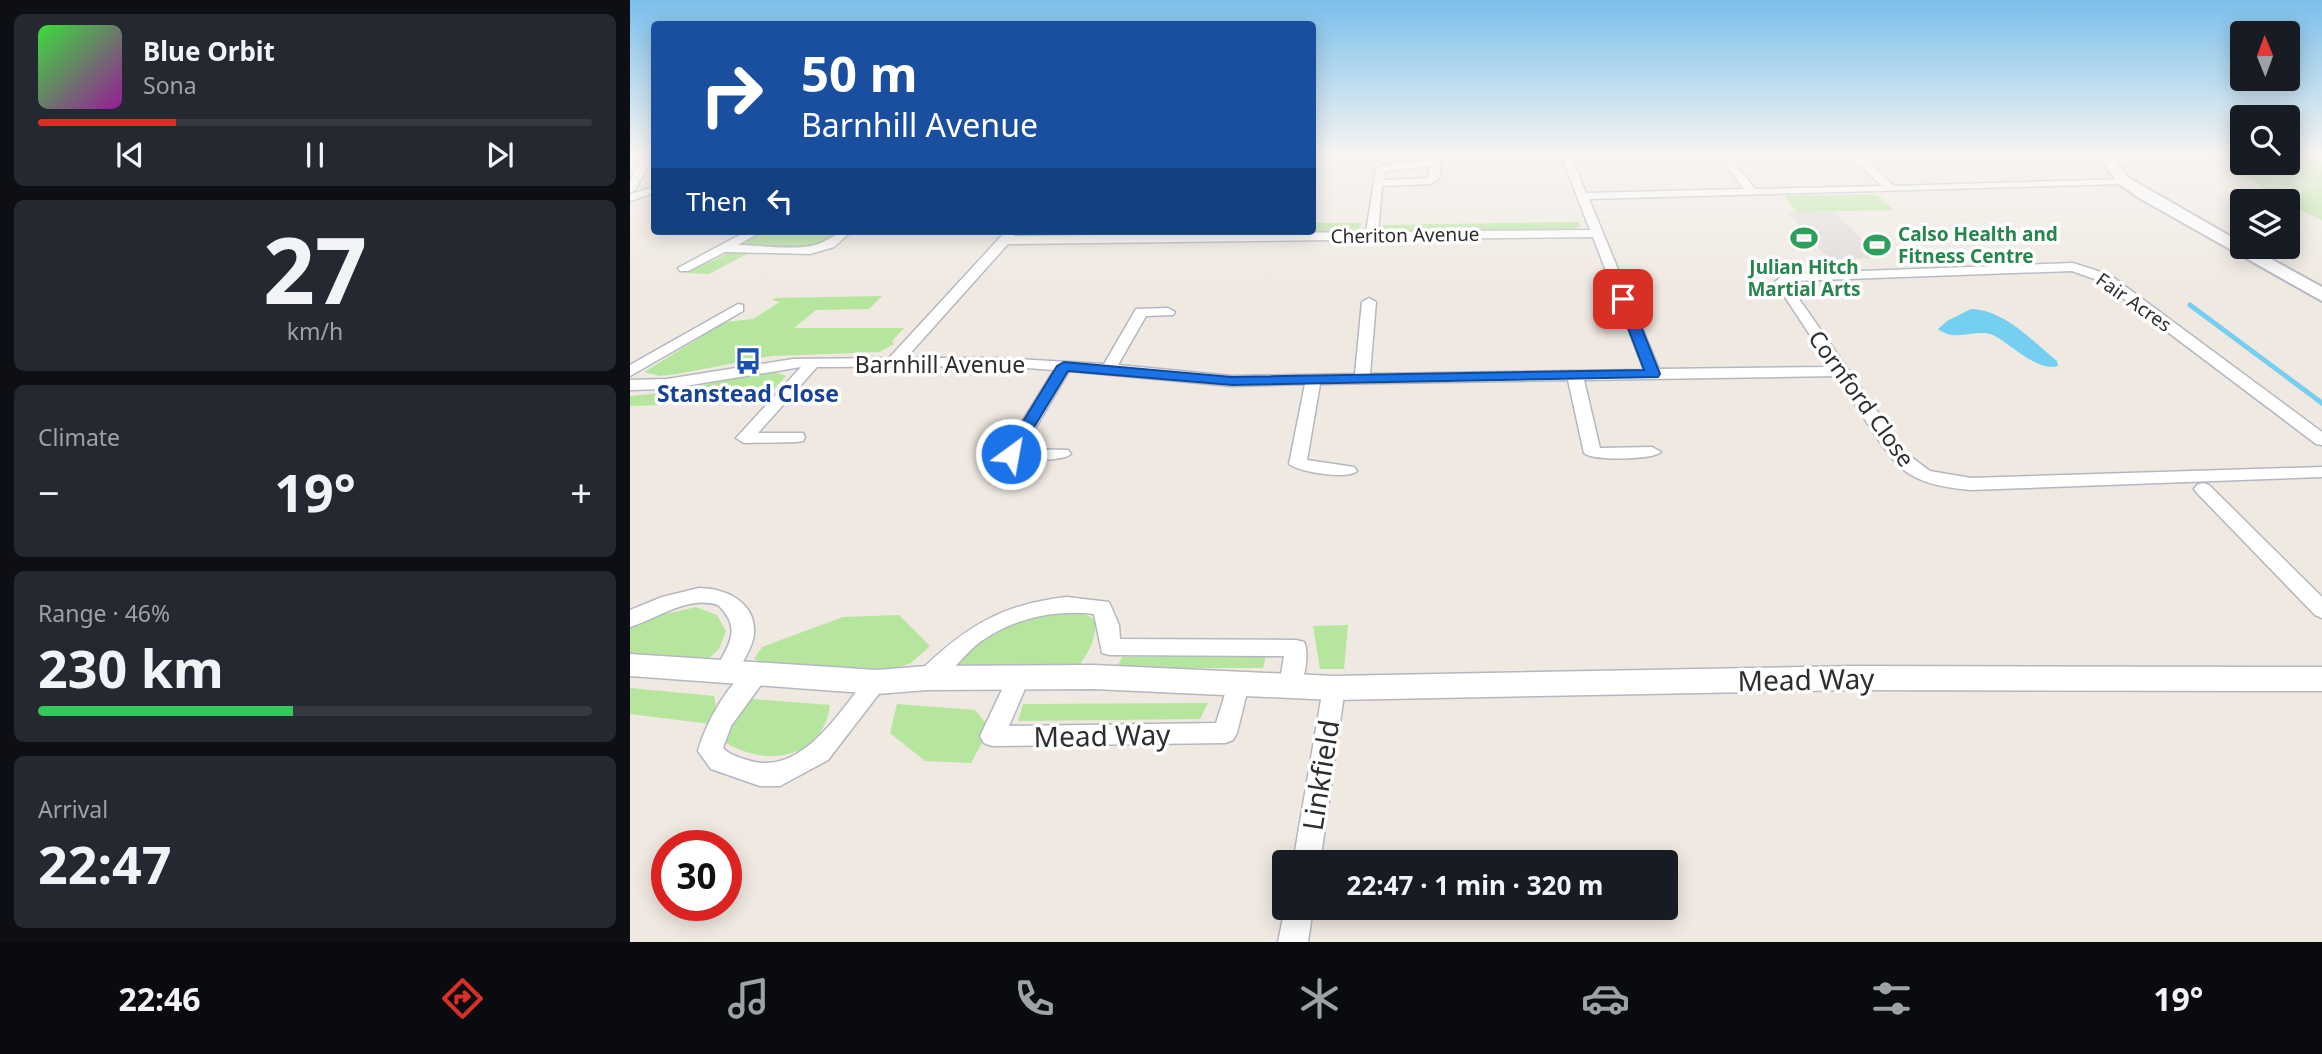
<!DOCTYPE html>
<meta charset="utf-8">
<style>
:root{--surface:#171b24;--page:#242831;--text:#f1f3f6;--muted:#9ea1a6;--line:#363941;--accent:#d93025}
body{margin:0;font-family:"Noto Sans",sans-serif;background:var(--page);color:var(--text);height:100vh;display:flex;flex-direction:column;font-size:26px;white-space:nowrap}
*{box-sizing:border-box;margin:0}
p{font-size:23px;color:var(--muted)}
.icon{flex:none;width:38px;height:38px;fill:none;stroke:currentColor;stroke-width:2;stroke-linecap:round;stroke-linejoin:round}
.map{position:relative;flex:1;overflow:hidden}
.sheet{display:flex;flex-direction:column;gap:14px;padding:14px;background:#0d0f14;width:630px}
.sheet>*{flex:none}
.banner{position:absolute;left:21px;top:21px;width:665px;height:214px;border-radius:7px;box-shadow:0 4px 18px #0003;background:#1a4fa0;color:#fff;overflow:hidden}
.needle{width:46px;rotate:359deg}
.tools{position:absolute;left:1600px;top:21px;display:grid;gap:14px}
.tools a{display:grid;place-items:center;width:70px;height:70px;border-radius:7px;background:var(--surface);box-shadow:0 4px 18px #0003;font-size:35px}
.speed{position:absolute;left:21px;top:830px;display:flex;gap:14px;font-size:35px;font-weight:700;text-align:center}
.speed>*{display:grid;place-content:center;width:91px;height:91px;border-radius:50%;background:var(--surface);box-shadow:0 4px 18px #0003;line-height:1}
.speed .limit{border:10px solid #d22;background:#fff;color:#111}
.pin{position:absolute;display:grid;place-items:center;width:60px;height:60px;color:#fff;margin:-30px;border-radius:14px;box-shadow:0 4px 10px #0006}
.me{position:absolute;width:77px;margin:-38px;rotate:32deg;stroke-linejoin:round;filter:drop-shadow(0 0 5px #0008)}
.turn{display:flex;align-items:center;gap:24px;height:147px;padding:0 35px;font-size:32px}
.turn .icon{width:91px;height:91px;stroke-width:2.5}
.turn b{display:block;font-size:49px;line-height:60px}
.then{display:flex;align-items:center;height:66px;padding:0 35px;background:#0003;gap:14px;font-size:26px}
.big{font-size:52px;font-weight:700;line-height:1.1}
.sheet .card{flex:1;display:flex;flex-direction:column;justify-content:center;gap:10px;min-width:0;padding:0 24px;border-radius:10px;background:var(--page)}
.sheet .dial{align-items:center;gap:0}
.dial b{font-size:91px;line-height:1}
.song{display:flex;align-items:center;gap:21px}
.cover{width:84px;height:84px;border-radius:10px;background:linear-gradient(135deg,hsl(120 70% 55%),hsl(300 70% 35%))}
.played{height:7px;border-radius:4px;background:linear-gradient(90deg,var(--accent) 25%,var(--line) 25%)}
.keys{display:flex;justify-content:space-around;direction:ltr}
.heat{display:flex;justify-content:space-between;align-items:center;font-size:38px;direction:ltr}
.charge{height:10px;border-radius:5px;background:linear-gradient(90deg,#34c759 46%,var(--line) 0)}
.trip{position:absolute;left:642px;top:850px;width:406px;height:70px;border-radius:7px;background:var(--surface);box-shadow:0 4px 18px #0003;font-weight:700;line-height:70px;text-align:center}
.menu{display:flex;height:112px;justify-content:space-around;align-items:center;background:#090b0e;color:var(--muted)}
.menu .icon{width:49px;height:49px}
.menu .on{color:var(--accent)}
.menu b{font-size:32px;color:var(--text)}
main{display:flex;flex:1;min-height:0}
.map>svg:first-child{display:block}
.green{fill:#b6e59e}
.plaza{fill:#dfdcd8}
.water{fill:#75cff0}
.lines{fill:none;stroke-linecap:round;stroke-linejoin:round}
.stream{stroke:#75cff0;stroke-width:5}
.minor-casing{stroke:#b4b7c1;stroke-width:3}
.tertiary-casing{stroke:#b4b7c1;stroke-width:3}
.secondary-casing{stroke:#b4b7c1;stroke-width:4}
.minor{fill:#fff;fill-rule:evenodd}
.tertiary{fill:#fff;fill-rule:evenodd}
.secondary{fill:#fff;fill-rule:evenodd}
.route{fill:#1a73e8;stroke:#114b97;stroke-width:2}
.labels{text-anchor:middle;dominant-baseline:central;stroke-width:7;stroke-linejoin:round;paint-order:stroke}
.far-leisure-label{font-size:19px;font-weight:bold;fill:#27864d;stroke:#fff;text-anchor:start}
.far-street-label{font-size:19px;fill:#2e2e2e;stroke:#fff}
.street-label{font-size:23px;fill:#2e2e2e;stroke:#fff}
.transit-label{font-size:23px;font-weight:bold;fill:#164399;stroke:#fff}
.near-street-label{font-size:28px;fill:#2e2e2e;stroke:#fff}
</style>
<main>
<section class="sheet">
<div class="card">
<div class="song"><i class="cover"></i><div><b>Blue Orbit</b><p>Sona</p></div></div>
<div class="played"></div>
<div class="keys"><svg class="icon" aria-label="previous" viewBox="0 0 24 24"><path d="M18 5L8 12l10 7zM5 5v14"/></svg><svg class="icon" aria-label="pause" viewBox="0 0 24 24"><path d="M8 5v14M16 5v14"/></svg><svg class="icon" aria-label="next" viewBox="0 0 24 24"><path d="M6 5l10 7-10 7zM19 5v14"/></svg></div>
</div>
<div class="card dial"><b>27</b><p>km/h</p></div>
<div class="card"><p>Climate</p>
<div class="heat"><a>−</a><b class="big">19°</b><a>+</a></div>
</div>
<div class="card"><p>Range · 46%</p><b class="big">230 km</b><div class="charge"></div></div>
<div class="card"><p>Arrival</p><b class="big">22:47</b></div>
</section>
<div class="map">
<svg width="1692" height="942" viewBox="0 0 1692 942">
<rect width="100%" height="100%" fill="#efe9e1"/>
<g class="green">
<path d="M 1607,155 L 1612,155 L 1612,163 L 1657,163 L 1657,155 L 1692,155 L 1692,220 L 1652,201 L 1612,174 Z"/>
<path d="M 1246,194 L 1264,210 L 1167,212 L 1154,196 Z"/>
<path d="M 949,222 L 950,227 L 943,229 L 761,231 L 753,230 L 752,225 Z"/>
<path d="M 683,223 L 732,223 L 729,229 L 722,232 L 604,231 L 682,231 Z"/>
<path d="M 131,231 L 211,231 C 184,253 144,252 111,245 L 111,243 Z"/>
<path d="M 99,253 L 117,254 L 79,274 L 56,273 Z"/>
<path d="M 252,296 L 239,309 L 186,310 L 164,328 L 274,328 L 262,341 L 264,344 L 249,352 L 142,356 L 47,374 L 30,376 L 14,372 L 95,322 L 123,319 L 150,302 L 142,300 L 145,298 Z"/>
<path d="M 133,373 L 148,373 L 156,376 L 137,396 L 45,396 L 34,405 L 0,406 L 0,396 L 32,393 Z"/>
<path d="M 66,607 L 87,615 L 96,631 L 89,649 L 75,662 L 0,654 L 0,627 L 31,615 Z"/>
<path d="M 452,613 L 465,619 C 467,640 458,653 446,670 L 324,670 C 327,664 330,657 335,651 C 358,621 417,614 452,613 Z"/>
<path d="M 269,615 L 300,646 L 281,663 L 263,669 L 133,663 L 124,659 L 132,647 L 213,617 Z"/>
<path d="M 718,625 L 714,669 L 690,669 L 683,626 Z"/>
<path d="M 636,656 L 633,668 L 487,668 L 492,657 Z"/>
<path d="M 0,688 L 84,696 L 89,725 L 0,714 Z"/>
<path d="M 122,699 L 200,705 C 193,761 132,768 92,740 L 97,728 Z"/>
<path d="M 578,703 L 570,719 L 388,721 L 393,704 Z"/>
<path d="M 267,704 L 345,710 L 369,739 L 354,739 L 341,763 L 295,761 L 260,733 Z"/>
</g>
<path class="plaza" d="M 1206,211 L 1210,217 L 1250,258 L 1198,259 L 1158,212 Z"/>
<path class="water" d="M 1341,309 C 1375,310 1402,341 1427,361 L 1428,366 C 1407,372 1381,344 1363,335 C 1346,328 1325,343 1308,329 L 1317,321 Z"/>
<g class="lines">
<path class="stream" d="M 1560,305 L 1692,403"/>
<defs>
<g id="minor">
<path d="M 14,155 L 24,155 L 5,190 L 0,193 L 0,180 Z"/>
<path d="M 931,155 L 941,155 L 956,193 L 1114,189 L 1088,155 L 1098,155 L 1125,189 L 1252,186 L 1220,155 L 1231,155 L 1264,186 L 1498,179 L 1498,183 L 1494,184 L 959,199 L 1029,369 L 1201,367 L 1145,282 L 1154,274 L 1443,263 L 1480,275 L 1692,432 L 1692,445 L 1686,444 L 1470,281 L 1442,271 L 1162,281 L 1158,283 L 1277,454 L 1300,471 L 1341,478 L 1692,467 L 1692,477 L 1341,490 C 1320,488 1296,485 1278,473 C 1255,458 1224,400 1207,376 L 954,380 L 970,448 L 1022,447 L 1031,452 C 1023,460 962,461 954,453 L 938,380 L 690,384 L 677,460 L 724,467 L 727,471 C 719,480 668,472 659,464 L 675,384 L 602,386 L 439,371 L 393,449 L 438,450 L 441,454 C 432,462 381,462 372,454 L 424,370 L 367,366 L 187,367 L 128,433 L 173,433 L 175,437 L 173,441 L 167,442 L 114,443 L 106,438 L 171,367 L 37,389 L 0,390 L 0,380 L 37,379 L 163,359 L 259,358 L 376,231 L 385,231 L 384,236 L 736,232 L 746,169 L 751,166 L 805,159 L 810,162 L 810,177 L 801,184 L 752,186 L 748,232 L 960,230 ZM 800,166 L 798,178 L 753,180 L 755,171 ZM 963,237 L 1014,370 L 740,374 L 746,302 L 739,298 L 732,302 L 725,374 L 602,376 L 488,365 L 516,316 L 543,315 L 545,312 L 538,308 L 506,309 L 474,364 L 367,358 L 276,358 L 378,244 Z"/>
<path d="M 24,187 L 24,193 L 0,201 L 0,194 Z"/>
<path d="M 117,231 L 132,231 L 108,245 C 131,245 159,250 181,246 C 198,243 205,231 222,231 L 204,247 L 180,254 L 95,252 L 58,271 L 50,271 L 48,268 Z"/>
<path d="M 108,304 L 113,305 L 113,311 L 0,376 L 0,365 Z"/>
<path d="M 1573,483 L 1579,485 L 1692,597 L 1692,618 L 1685,615 L 1567,493 L 1564,489 L 1567,485 Z"/>
<path d="M 69,588 C 95,588 126,602 124,633 C 123,648 110,666 103,679 L 95,682 L 87,679 L 84,673 C 97,646 114,630 88,605 C 58,595 27,619 0,627 L 0,610 L 32,597 Z"/>
<path d="M 437,597 L 479,602 L 489,625 L 490,639 L 666,640 L 674,642 C 680,654 674,681 668,692 L 660,695 L 652,692 L 649,686 L 654,656 L 480,655 L 472,653 L 464,614 C 426,609 385,618 353,640 C 335,652 321,675 305,684 C 299,688 294,686 289,684 L 286,678 L 289,672 C 335,627 372,604 437,597 Z"/>
<path d="M 128,665 L 136,668 L 139,674 L 101,726 L 93,748 C 100,755 108,757 117,760 C 172,778 209,711 239,676 L 247,673 L 255,676 L 258,682 L 198,760 L 150,786 L 130,786 L 81,769 L 68,751 C 75,725 101,674 128,665 Z"/>
<path d="M 389,668 L 397,671 L 400,677 L 379,726 L 586,723 L 600,678 L 608,675 L 616,678 L 619,684 L 607,733 L 603,740 L 595,743 L 362,746 L 354,743 L 350,736 L 378,677 L 381,671 Z"/>
<path d="M 704,679 L 712,682 L 715,688 L 690,863 L 663,863 L 693,688 L 696,682 Z"/>
<path d="M 655,908 L 683,908 L 678,942 L 648,942 Z"/>
</g>
<path id="tertiary" d="M 0,654 L 247,670 L 297,666 L 464,665 L 704,676 L 1223,666 L 1692,667 L 1692,691 L 1223,690 L 704,700 L 464,689 L 297,690 L 247,694 L 0,676 Z"/>
<path id="secondary" d="M 1467,155 L 1481,155 L 1499,178 L 1612,243 L 1612,247 L 1619,247 L 1692,287 L 1692,301 L 1511,199 L 1489,184 Z"/>
</defs>
<use href="#minor" class="minor-casing"/>
<use href="#tertiary" class="tertiary-casing"/>
<use href="#secondary" class="secondary-casing"/>
<use href="#minor" class="minor"/>
<use href="#tertiary" class="tertiary"/>
<use href="#secondary" class="secondary"/>
</g>
<linearGradient id="sky" x2="0" y2="1"><stop stop-color="#7abfeb"/><stop offset="0.54" stop-color="#f8f5f2"/><stop offset="1" stop-color="#f8f5f2" stop-opacity="0"/></linearGradient>
<rect width="1692" height="287" fill="url(#sky)"/>
<path class="route" d="M 993,295 L 1000,299 L 1030,374 L 1028,377 L 602,385 L 438,371 L 386,457 L 375,457 L 373,454 L 427,366 L 434,362 L 602,377 L 1014,370 L 987,299 Z"/>
<defs>
<symbol id="stadium-bare" viewBox="-9 -9 18 18"><path d="M0-5a6.5 5 0 1 0 0 10a6.5 5 0 1 0 0-10ZM-3.5-1.8h7v3.6h-7Z" fill="#2e9e5b" stroke="#fff" stroke-width="2.5" paint-order="stroke"/></symbol>
<symbol id="bus-bare" viewBox="-9 -9 18 18"><path d="M-5-6H5V4H4V6H2V4H-2V6H-4V4H-5ZM-3.5-4V0h7V-4ZM-3.5 1.2v1.5H-2V1.2ZM2 1.2v1.5H3.5V1.2Z" fill="#1a4fb4" stroke="#fff" stroke-width="2.5" paint-order="stroke"/></symbol>
</defs>
<g fill-rule="evenodd">
<use href="#stadium-bare" x="1155" y="219" width="38" height="38"/>
<use href="#stadium-bare" x="1228" y="226" width="38" height="38"/>
<use href="#bus-bare" x="99" y="342" width="38" height="38"/>
</g>
<g class="labels">
<g class="far-leisure-label">
<text x="1268" y="234">Calso Health and<tspan x="1268" dy="22">Fitness Centre</tspan></text>
<text x="1174" y="267" text-anchor="middle">Julian Hitch<tspan x="1174" dy="22">Martial Arts</tspan></text>
</g>
<g class="far-street-label">
<text transform="translate(775 235) rotate(-1)">Cheriton Avenue</text>
<text transform="translate(1504 302) rotate(35)">Fair Acres</text>
</g>
<g class="street-label">
<text x="310" y="364">Barnhill Avenue</text>
<text transform="translate(1232 398) rotate(54)">Cornford Close</text>
</g>
<g class="transit-label">
<text x="118" y="393">Stanstead Close</text>
</g>
<g class="near-street-label">
<text transform="translate(1176 679) rotate(-1)">Mead Way</text>
<text transform="translate(472 735) rotate(-1)">Mead Way</text>
<text transform="translate(690 775) rotate(-81)">Linkfield</text>
</g>
</g>
</svg>
<div class="tools">
<a><svg class="needle" viewBox="-14 -14 28 28"><path d="M0-13l5 13h-10z" fill="#e53935"/><path d="M0 13l5-13h-10z" fill="#9ea1a6"/></svg></a>
<a><svg class="icon" aria-label="search" viewBox="0 0 24 24"><circle cx="10" cy="10" r="6"/><path d="M15 15l6 6"/></svg></a>
<a><svg class="icon" aria-label="layers" viewBox="0 0 24 24"><path d="M12 4l9 5-9 5-9-5zM3 14l9 5 9-5"/></svg></a>
</div>
<div class="speed"><div class="limit">30</div></div>
<div class="pin" style="left:993px;top:299px;background:#d93025"><svg class="icon" aria-label="arrive" viewBox="0 0 24 24"><path d="M6 21V4h12l-3 4 3 4H6"/></svg></div>
<svg class="me" style="left:381px;top:454px" viewBox="-20 -20 40 40"><circle r="17" fill="#1a73e8" stroke="#fff" stroke-width="3"/><path d="M0-11L8 9 0 5-8 9z" fill="#fff"/></svg>
<div class="trip">22:47 · 1 min · 320 m</div>
<div class="banner">
<div class="turn"><svg class="icon" aria-label="right" viewBox="0 0 24 24"><path d="M7 20v-9h11M14 6l5 5-5 5"/></svg><div><b>50 m</b>Barnhill Avenue</div></div>
<div class="then">Then<svg class="icon" aria-label="left" viewBox="0 0 24 24"><path d="M17 20v-9H6M10 6l-5 5 5 5"/></svg></div>
</div>
</div>
</main>
<nav class="menu">
<b>22:46</b>
<svg class="icon on" aria-label="directions" viewBox="0 0 24 24"><path d="M12 3l9 9-9 9-9-9zM9 14v-3h6M13 9l2 2-2 2"/></svg>
<svg class="icon" aria-label="music" viewBox="0 0 24 24"><path d="M9 18V5l10-2v13"/><circle cx="6" cy="18" r="3"/><circle cx="16" cy="16" r="3"/></svg>
<svg class="icon" aria-label="phone" viewBox="0 0 24 24"><path d="M5 4h4l2 5-3 2q2 4 5 5l2-3 5 2v4C11 20 4 13 5 4z"/></svg>
<svg class="icon" aria-label="climate" viewBox="0 0 24 24"><path d="M12 3v18M4 7l16 10M4 17L20 7"/></svg>
<svg class="icon" aria-label="car" viewBox="0 0 24 24"><path d="M5 17H2v-5l4-1 3-4h7l3 4 3 1v5h-3M9 17h6M6 11h13"/><circle cx="7" cy="17" r="2"/><circle cx="17" cy="17" r="2"/></svg>
<svg class="icon" aria-label="filters" viewBox="0 0 24 24"><path d="M4 7h16M4 17h16"/><circle cx="9" cy="7" r="2"/><circle cx="15" cy="17" r="2"/></svg>
<b>19°</b>
</nav>
